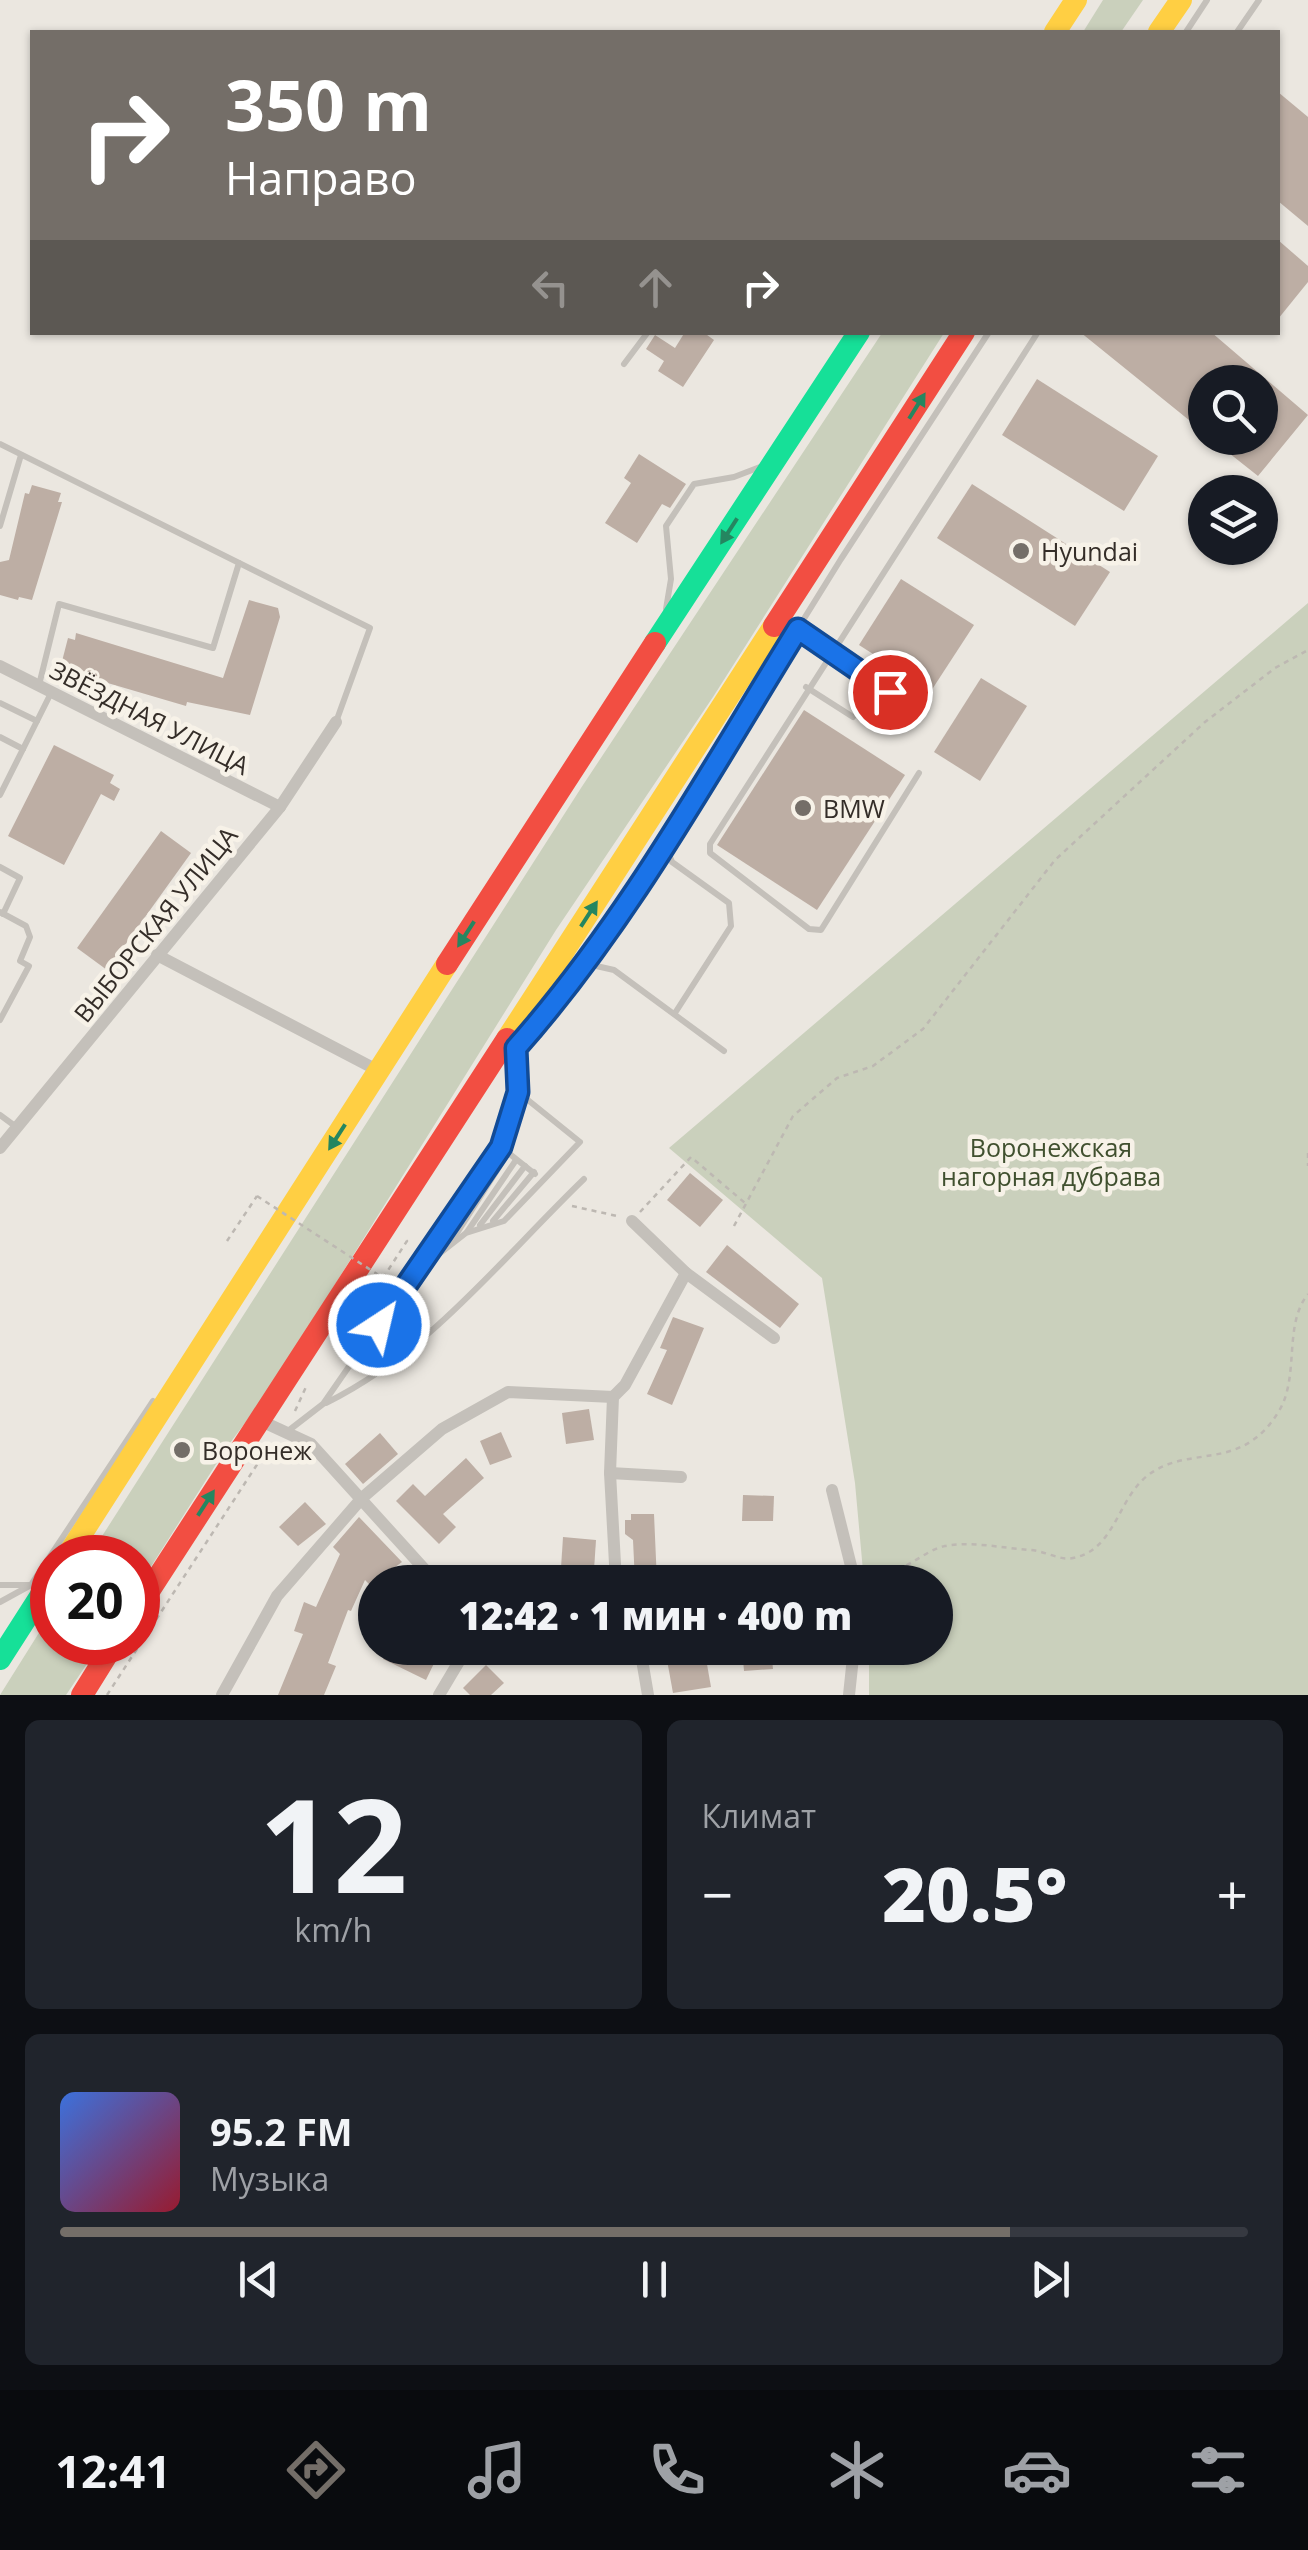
<!DOCTYPE html>
<html lang="ru">
<meta charset="utf-8">
<style>
:root{--surface:#171b24;--page:#20242c;--text:#f1f3f6;--muted:#9ea1a6;--line:#363941;--accent:#746e68}
body{margin:0;font-family:"Open Sans",sans-serif;background:var(--page);color:var(--text);height:100vh;display:flex;flex-direction:column;font-size:38px;white-space:nowrap}
*{box-sizing:border-box;margin:0}
p{font-size:32px;color:var(--muted)}
.icon{flex:none;width:55px;height:55px;fill:none;stroke:currentColor;stroke-width:2;stroke-linecap:round;stroke-linejoin:round}
.map{position:relative;height:1695px;overflow:hidden}
.side{display:flex;flex-direction:column;gap:25px;padding:25px;background:#0d0f14;flex:1}
.side>*{flex:none}
.guide{position:absolute;left:30px;top:30px;width:1250px;height:305px;border-radius:0px;box-shadow:0 2px 8px #0004;background:#746e68;color:#fff;overflow:hidden}
.fabs{position:absolute;left:1188px;top:365px;display:grid;gap:20px}
.fabs a{display:grid;place-items:center;width:90px;height:90px;border-radius:50%;background:var(--surface);box-shadow:0 2px 8px #0004;font-size:50px}
.speed{position:absolute;left:30px;top:1535px;display:flex;gap:20px;font-size:50px;font-weight:700;text-align:center}
.speed>*{display:grid;place-content:center;width:130px;height:130px;border-radius:50%;background:var(--surface);box-shadow:0 2px 8px #0004;line-height:1}
.speed .limit{border:15px solid #d22;background:#fff;color:#111}
.pin{position:absolute;display:grid;place-items:center;width:85px;height:85px;color:#fff;margin:-42px;border:5px solid #fff;border-radius:50%;box-shadow:0 2px 10px #0007}
.me{position:absolute;width:110px;margin:-55px;rotate:35deg;stroke-linejoin:round;filter:drop-shadow(0 0 8px #0008)}
.turn{display:flex;align-items:center;gap:35px;height:210px;padding:0 30px;font-size:45px}
.turn .icon{width:130px;height:130px;stroke-width:2.5}
.turn b{display:block;font-size:70px;line-height:85px}
.lanes{display:flex;align-items:center;height:95px;padding:0 30px;background:#0003;justify-content:center;gap:50px;direction:ltr}
.lanes .off{opacity:.35}
.big{font-size:75px;font-weight:800;line-height:1.1}
.side .tile{flex:1;display:flex;flex-direction:column;justify-content:center;gap:15px;min-width:0;padding:0 35px;border-radius:15px;background:var(--page)}
.side .dial{align-items:center;gap:0}
.dial b{font-size:130px;line-height:1}
.song{display:flex;align-items:center;gap:30px}
.cover{width:120px;height:120px;border-radius:15px;background:linear-gradient(135deg,hsl(220 70% 55%),hsl(350 70% 35%))}
.played{height:10px;border-radius:5px;background:linear-gradient(90deg,var(--accent) 80%,var(--line) 80%)}
.keys{display:flex;justify-content:space-around;direction:ltr}
.heat{display:flex;justify-content:space-between;align-items:center;font-size:55px;direction:ltr}
.side .tiles{flex:1;display:grid;gap:25px;grid-template-columns:1fr 1fr}
.tile:last-child{grid-column:span 2}
.trip{position:absolute;left:358px;top:1565px;width:595px;height:100px;border-radius:50px;background:var(--surface);box-shadow:0 2px 8px #0004;font-weight:800;line-height:100px;text-align:center}
.tabs{display:flex;height:160px;justify-content:space-around;align-items:center;background:#090b0e;color:var(--muted)}
.tabs .icon{width:70px;height:70px}
.tabs .on{color:var(--accent)}
.tabs b{font-size:45px;color:var(--text)}
.map>svg:first-child{display:block}
.green{fill:#cad0bc}
.building{fill:#bdaea4}
.lines{fill:none;stroke-linecap:round;stroke-linejoin:round}
.path{stroke:#bdb8b2;stroke-width:2.5;stroke-dasharray:5 5;stroke-linecap:butt}
.lane{stroke:#c4c0ba;stroke-width:6}
.street{stroke:#c4c0ba;stroke-width:12}
.fast{stroke:#16e098;stroke-width:22}
.slow{stroke:#ffcf43;stroke-width:22}
.jam{stroke:#f24e42;stroke-width:22}
.path-bridge{stroke:#bdb8b2;stroke-width:2.5;stroke-dasharray:5 5;stroke-linecap:butt}
.oneway{fill:#258660}
.route-casing{stroke:#114b97;stroke-width:25}
.route{stroke:#1a73e8;stroke-width:18}
.poi-dot{fill:#746e68;stroke:#f7f2e8;stroke-width:4}
.labels{text-anchor:middle;dominant-baseline:central;stroke-width:9;stroke-linejoin:round;paint-order:stroke}
.poi-label{font-size:25px;fill:#342d28;stroke:#f7f2e8;text-anchor:start}
.street-label{font-size:25px;fill:#342d28;stroke:#f7f2e8}
.park-label{font-size:25px;fill:#40502f;stroke:#f7f2e8}
</style>
<div class="map">
<svg width="1308" height="1695" viewBox="0 0 1308 1695">
<rect width="100%" height="100%" fill="#ebe7e0"/>
<g class="green">
<path d="M 1103,0 L 1143,0 L 1121,32 L 1083,32 Z"/>
<path d="M 882,333 L 944,333 L 713,697 L 556,930 L 266,1395 L 227,1447 L 138,1587 L 138,1558 L 88,1558 L 581,788 Z"/>
<path d="M 1308,603 L 1308,1695 L 869,1695 L 869,1648 L 935,1648 L 935,1582 L 864,1582 L 855,1483 L 822,1278 L 669,1148 Z"/>
<path d="M 52,1612 L 52,1642 L 101,1643 L 66,1695 L 0,1695 Z"/>
</g>
<g class="building">
<path d="M 1278,92 L 1308,117 L 1308,226 L 1278,201 Z"/>
<path d="M 1278,240 L 1308,266 L 1308,282 L 1278,319 Z"/>
<path d="M 685,332 L 703,332 L 714,340 L 683,387 L 658,371 L 664,361 L 646,349 L 655,335 L 675,348 Z"/>
<path d="M 1080,332 L 1211,332 L 1308,415 L 1258,476 L 1210,438 L 1260,438 L 1260,382 L 1205,382 L 1205,433 Z"/>
<path d="M 1037,379 L 1158,456 L 1124,511 L 1002,435 Z"/>
<path d="M 639,454 L 686,484 L 670,508 L 662,504 L 637,543 L 605,523 L 631,483 L 624,478 Z"/>
<path d="M 972,484 L 1110,572 L 1075,626 L 937,538 Z"/>
<path d="M 32,485 L 61,493 L 58,502 L 62,502 L 32,600 L 19,597 L 18,600 L 0,595 L 0,562 L 9,560 L 25,493 L 29,494 Z"/>
<path d="M 901,579 L 974,625 L 931,691 L 859,645 Z"/>
<path d="M 249,600 L 278,608 L 280,617 L 250,715 L 187,702 L 186,706 L 60,669 L 68,638 L 75,640 L 76,633 L 223,678 Z"/>
<path d="M 981,678 L 1027,706 L 980,781 L 934,752 Z"/>
<path d="M 804,710 L 905,775 L 817,910 L 717,845 Z"/>
<path d="M 54,745 L 114,775 L 110,783 L 120,789 L 114,801 L 101,794 L 64,865 L 8,836 Z"/>
<path d="M 161,831 L 191,853 L 107,970 L 77,948 Z"/>
<path d="M 690,1173 L 723,1200 L 700,1227 L 667,1200 Z"/>
<path d="M 727,1245 L 799,1304 L 780,1328 L 706,1272 Z"/>
<path d="M 673,1317 L 704,1328 L 672,1405 L 647,1394 L 667,1350 L 660,1348 Z"/>
<path d="M 589,1409 L 594,1440 L 566,1444 L 562,1413 Z"/>
<path d="M 501,1432 L 512,1457 L 490,1465 L 480,1441 Z"/>
<path d="M 380,1433 L 398,1454 L 363,1484 L 345,1464 Z"/>
<path d="M 466,1458 L 484,1478 L 443,1514 L 456,1527 L 439,1544 L 396,1501 L 413,1484 L 425,1496 Z"/>
<path d="M 743,1495 L 774,1496 L 773,1521 L 742,1521 Z"/>
<path d="M 305,1502 L 326,1524 L 298,1546 L 279,1527 Z"/>
<path d="M 631,1514 L 654,1514 L 657,1582 L 635,1582 L 633,1540 L 625,1534 L 625,1520 L 631,1520 Z"/>
<path d="M 359,1517 L 402,1562 L 375,1582 L 374,1589 L 365,1580 L 351,1611 L 348,1610 L 328,1663 L 336,1666 L 324,1695 L 278,1695 L 303,1634 L 294,1631 L 304,1602 L 316,1607 L 340,1554 L 333,1547 Z"/>
<path d="M 563,1537 L 596,1540 L 594,1570 L 561,1568 Z"/>
<path d="M 389,1648 L 422,1648 L 438,1655 L 426,1680 L 383,1659 Z"/>
<path d="M 742,1648 L 771,1648 L 773,1669 L 744,1671 Z"/>
<path d="M 705,1653 L 711,1687 L 673,1693 L 667,1660 Z"/>
<path d="M 486,1665 L 504,1683 L 491,1695 L 470,1695 L 463,1688 Z"/>
</g>
<g class="lines">
<g class="path">
<path d="M 1308,1153 L 1308,1166"/>
<path d="M 572,1206 L 617,1216"/>
<path d="M 640,1212 L 691,1157 L 745,1203"/>
<path d="M 734,1226 L 793,1116 L 837,1078 L 873,1066 L 923,1029 L 1055,860 L 1205,722 L 1275,668 L 1308,650"/>
<path d="M 227,1241 L 257,1196"/>
<path d="M 383,1278 L 407,1241 L 403,1238"/>
<path d="M 295,1411 L 306,1387"/>
<path d="M 868,1576 C 878,1572 887,1572 897,1569 C 914,1564 927,1550 945,1546 C 971,1541 1003,1548 1029,1550 C 1044,1550 1059,1561 1073,1558 C 1115,1550 1117,1500 1147,1476 C 1189,1443 1241,1474 1279,1411 C 1300,1376 1283,1325 1308,1294"/>
<path d="M 107,1695 L 260,1460 L 276,1443"/>
</g>
<g class="lane">
<path d="M 1186,32 L 1207,0"/>
<path d="M 1237,32 L 1259,0"/>
<path d="M 624,364 L 648,332"/>
<path d="M 0,444 L 370,628 L 336,722"/>
<path d="M 0,526 L 21,455"/>
<path d="M 666,609 L 671,579 L 666,526 L 694,484 L 734,477 L 760,467"/>
<path d="M 798,629 L 920,712"/>
<path d="M 39,685 L 59,604 L 213,648 L 239,563"/>
<path d="M 806,687 L 853,717"/>
<path d="M 0,703 L 37,721 L 0,795"/>
<path d="M 37,721 L 51,693"/>
<path d="M 0,737 L 23,749"/>
<path d="M 919,773 L 821,930 L 809,929 L 710,853 L 710,844 L 1038,332"/>
<path d="M 665,845 L 672,862 L 729,903 L 731,926 L 675,1013"/>
<path d="M 0,867 L 20,878 L 3,914"/>
<path d="M 0,912 L 26,926 L 30,937 L 20,961 L 29,966 L 0,1020"/>
<path d="M 583,963 L 614,970 L 724,1051"/>
<path d="M 505,1059 L 546,1014 L 650,867 L 841,559 L 989,332"/>
<path d="M 0,1115 L 15,1126"/>
<path d="M 501,1147 L 535,1174"/>
<path d="M 493,1221 L 534,1172"/>
<path d="M 480,1225 L 525,1166"/>
<path d="M 467,1232 L 516,1160"/>
<path d="M 452,1241 L 508,1153"/>
<path d="M 425,1265 L 466,1233 L 504,1221 L 580,1142 L 518,1092"/>
<path d="M 326,1403 C 430,1352 502,1258 584,1179"/>
<path d="M 288,1431 L 323,1404 L 501,1147 L 518,1092 L 516,1049"/>
<path d="M 0,1585 L 30,1585"/>
<path d="M 0,1602 L 31,1585 L 153,1401"/>
</g>
<g class="street">
<path d="M 0,666 L 280,807"/>
<path d="M 157,955 L 379,1071"/>
<path d="M 0,1148 L 280,807 L 336,722"/>
<path d="M 686,1273 L 774,1338"/>
<path d="M 259,1420 L 311,1444 L 436,1582"/>
<path d="M 610,1473 L 681,1477"/>
<path d="M 832,1490 L 855,1582"/>
<path d="M 616,1582 L 610,1473 L 613,1397 L 625,1385 L 686,1273 L 632,1221"/>
<path d="M 640,1648 L 648,1695"/>
<path d="M 222,1695 L 277,1596 L 362,1498 L 442,1429 L 508,1392 L 613,1397"/>
<path d="M 439,1695 L 467,1648"/>
<path d="M 849,1695 L 854,1648"/>
</g>
<g class="fast">
<path d="M 655,643 L 859,332"/>
<path d="M 0,1659 L 52,1578"/>
</g>
<g class="slow">
<path d="M 1055,32 L 1076,0"/>
<path d="M 1159,32 L 1181,0"/>
<path d="M 507,1039 L 774,626"/>
<path d="M 66,1558 L 447,964"/>
</g>
<g class="jam">
<path d="M 774,626 L 964,332"/>
<path d="M 447,964 L 655,643"/>
<path d="M 138,1608 L 507,1039"/>
<path d="M 82,1695 L 115,1642"/>
</g>
<path class="path-bridge" d="M 257,1196 L 383,1278"/>
</g>
<defs><path id="oneway-solid" d="M-6-.8H1V-3.2L6.5 0L1 3.2V.8H-6Z" transform="scale(2.5)"/></defs>
<g class="oneway">
<use href="#oneway-solid" transform="translate(917 406) rotate(-58)"/>
<use href="#oneway-solid" transform="translate(729 531) rotate(123)"/>
<use href="#oneway-solid" transform="translate(589 914) rotate(-57)"/>
<use href="#oneway-solid" transform="translate(466 934) rotate(123)"/>
<use href="#oneway-solid" transform="translate(337 1137) rotate(123)"/>
<use href="#oneway-solid" transform="translate(206 1503) rotate(-57)"/>
</g>
<g class="lines">
<defs>
<path id="route" d="M 379,1325 L 501,1147 L 518,1092 L 516,1048 C 627,923 710,771 798,629 L 890,692"/>
</defs>
<use href="#route" class="route-casing"/>
<use href="#route" class="route"/>
</g>
<g class="poi-dot">
<circle cx="1021" cy="551" r="10"/>
<circle cx="803" cy="808" r="10"/>
<circle cx="182" cy="1450" r="10"/>
</g>
<g class="labels">
<g class="poi-label">
<text x="1041" y="551">Hyundai</text>
<text x="823" y="808">BMW</text>
<text x="202" y="1450">Воронеж</text>
</g>
<g class="street-label">
<text transform="translate(150 717) rotate(27)">ЗВЁЗДНАЯ УЛИЦА</text>
<text transform="translate(155 924) rotate(-51)">ВЫБОРСКАЯ УЛИЦА</text>
</g>
<g class="park-label">
<text x="1051" y="1147">Воронежская<tspan x="1051" dy="29">нагорная дубрава</tspan></text>
</g>
</g>
</svg>
<div class="fabs">
<a><svg class="icon" aria-label="search" viewBox="0 0 24 24"><circle cx="10" cy="10" r="6"/><path d="M15 15l6 6"/></svg></a>
<a><svg class="icon" aria-label="layers" viewBox="0 0 24 24"><path d="M12 4l9 5-9 5-9-5zM3 14l9 5 9-5"/></svg></a>
</div>
<div class="speed"><div class="limit">20</div></div>
<div class="pin" style="left:890px;top:692px;background:#d93025"><svg class="icon" aria-label="arrive" viewBox="0 0 24 24"><path d="M6 21V4h12l-3 4 3 4H6"/></svg></div>
<svg class="me" style="left:379px;top:1325px" viewBox="-20 -20 40 40"><circle r="17" fill="#1a73e8" stroke="#fff" stroke-width="3"/><path d="M0-11L8 9 0 5-8 9z" fill="#fff"/></svg>
<div class="trip">12:42 · 1 мин · 400 m</div>
<div class="guide">
<div class="turn"><svg class="icon" aria-label="right" viewBox="0 0 24 24"><path d="M7 20v-9h11M14 6l5 5-5 5"/></svg><div><b>350 m</b>Направо</div></div>
<div class="lanes"><svg class="icon off" aria-label="left" viewBox="0 0 24 24"><path d="M17 20v-9H6M10 6l-5 5 5 5"/></svg><svg class="icon off" aria-label="ahead" viewBox="0 0 24 24"><path d="M12 20V5M6 11l6-6 6 6"/></svg><svg class="icon" aria-label="right" viewBox="0 0 24 24"><path d="M7 20v-9h11M14 6l5 5-5 5"/></svg></div>
</div>
</div>
<section class="side">
<div class="tiles">
<div class="tile dial"><b>12</b><p>km/h</p></div>
<div class="tile"><p>Климат</p>
<div class="heat"><a>−</a><b class="big">20.5°</b><a>+</a></div>
</div>
<div class="tile">
<div class="song"><i class="cover"></i><div><b>95.2 FM</b><p>Музыка</p></div></div>
<div class="played"></div>
<div class="keys"><svg class="icon" aria-label="previous" viewBox="0 0 24 24"><path d="M18 5L8 12l10 7zM5 5v14"/></svg><svg class="icon" aria-label="pause" viewBox="0 0 24 24"><path d="M8 5v14M16 5v14"/></svg><svg class="icon" aria-label="next" viewBox="0 0 24 24"><path d="M6 5l10 7-10 7zM19 5v14"/></svg></div>
</div>
</div>
</section>
<nav class="tabs">
<b>12:41</b>
<svg class="icon on" aria-label="directions" viewBox="0 0 24 24"><path d="M12 3l9 9-9 9-9-9zM9 14v-3h6M13 9l2 2-2 2"/></svg>
<svg class="icon" aria-label="music" viewBox="0 0 24 24"><path d="M9 18V5l10-2v13"/><circle cx="6" cy="18" r="3"/><circle cx="16" cy="16" r="3"/></svg>
<svg class="icon" aria-label="phone" viewBox="0 0 24 24"><path d="M5 4h4l2 5-3 2q2 4 5 5l2-3 5 2v4C11 20 4 13 5 4z"/></svg>
<svg class="icon" aria-label="climate" viewBox="0 0 24 24"><path d="M12 3v18M4 7l16 10M4 17L20 7"/></svg>
<svg class="icon" aria-label="car" viewBox="0 0 24 24"><path d="M5 17H2v-5l4-1 3-4h7l3 4 3 1v5h-3M9 17h6M6 11h13"/><circle cx="7" cy="17" r="2"/><circle cx="17" cy="17" r="2"/></svg>
<svg class="icon" aria-label="filters" viewBox="0 0 24 24"><path d="M4 7h16M4 17h16"/><circle cx="9" cy="7" r="2"/><circle cx="15" cy="17" r="2"/></svg>
</nav>
